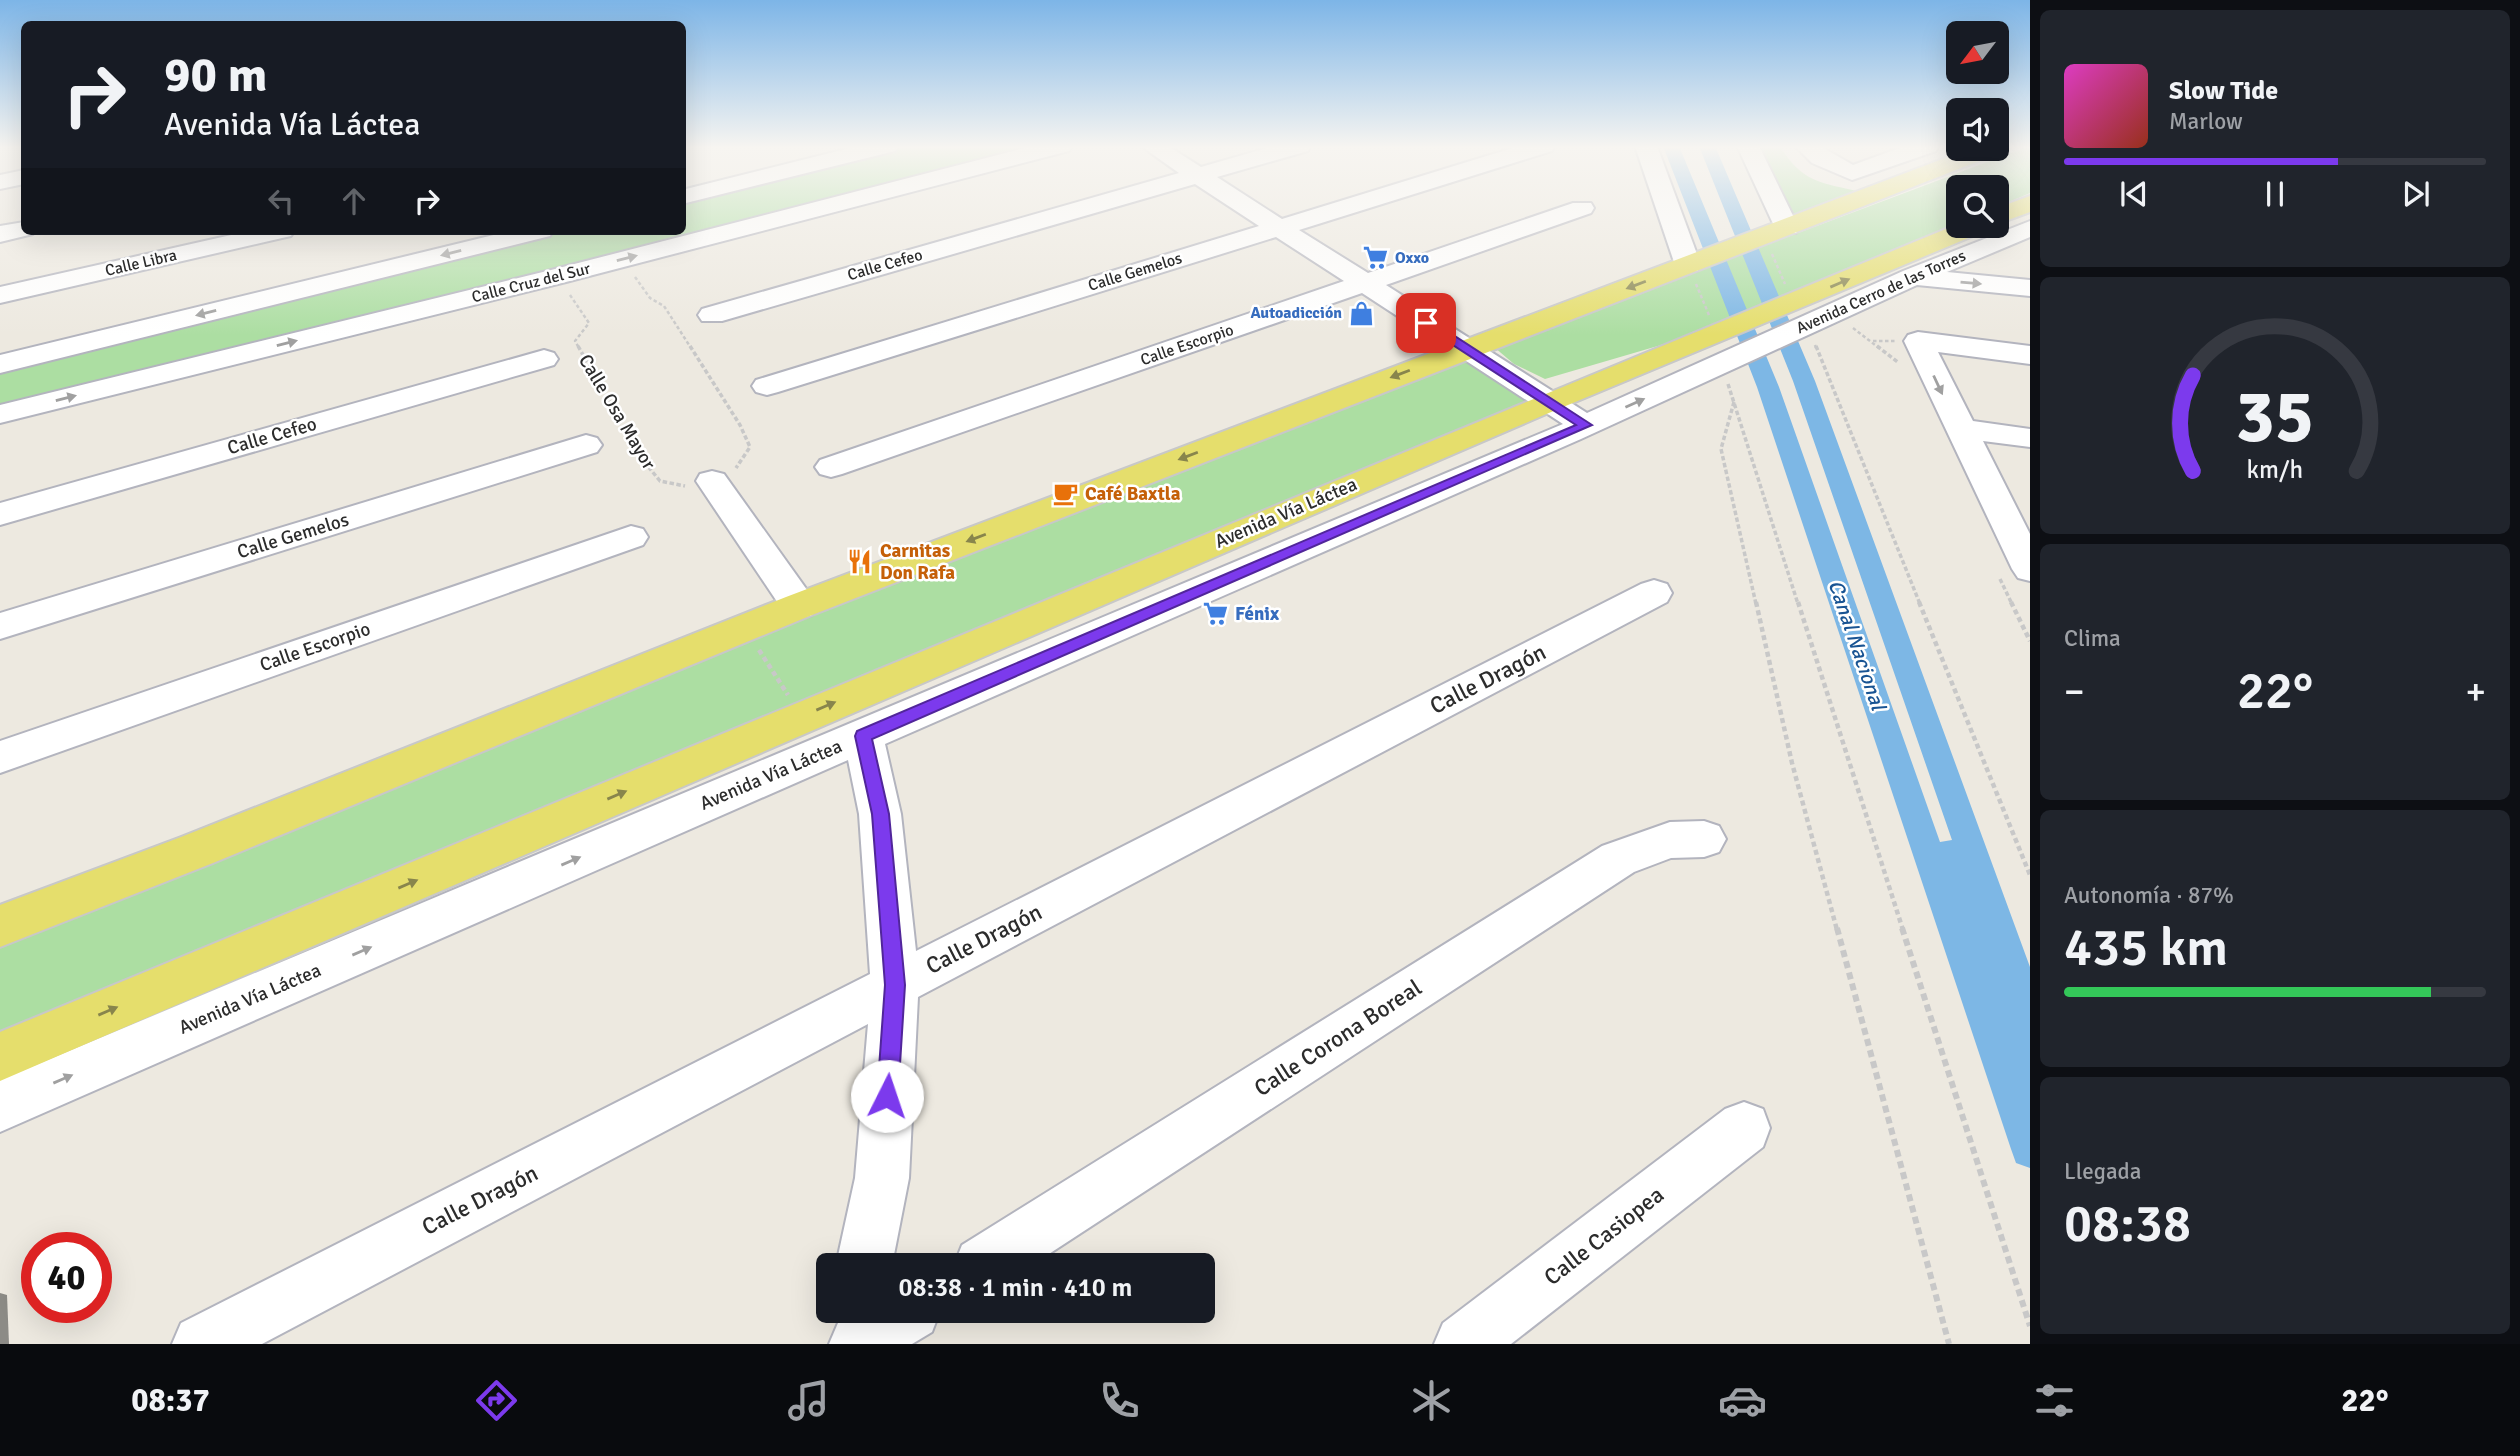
<!DOCTYPE html>
<html lang="es">
<meta charset="utf-8">
<style>
:root{--surface:#171b24;--page:#20242c;--text:#f1f3f6;--muted:#9ea1a6;--line:#363941;--accent:#7c3aed}
body{margin:0;font-family:Signika,sans-serif;background:var(--page);color:var(--text);height:100vh;display:flex;flex-direction:column;font-size:26px;white-space:nowrap}
*{box-sizing:border-box;margin:0}
p{font-size:23px;color:var(--muted)}
.icon{flex:none;width:38px;height:38px;fill:none;stroke:currentColor;stroke-width:2;stroke-linecap:round;stroke-linejoin:round}
.map{position:relative;flex:1;overflow:hidden}
.sheet{display:flex;flex-direction:column;gap:10px;padding:10px;background:#0d0f14;width:490px}
.sheet>*{flex:none}
.banner{position:absolute;left:21px;top:21px;width:665px;height:214px;border-radius:10px;box-shadow:0 7px 28px #0002;background:#171b24;color:var(--text);overflow:hidden}
.needle{width:46px;rotate:238deg}
.tools{position:absolute;left:1946px;top:21px;display:grid;gap:14px}
.tools a{display:grid;place-items:center;width:63px;height:63px;border-radius:10px;background:var(--surface);box-shadow:0 7px 28px #0002;font-size:35px}
.speed{position:absolute;left:21px;top:1232px;display:flex;gap:14px;font-size:35px;font-weight:700;text-align:center}
.speed>*{display:grid;place-content:center;width:91px;height:91px;border-radius:50%;background:var(--surface);box-shadow:0 7px 28px #0002;line-height:1}
.speed .limit{border:10px solid #d22;background:#fff;color:#111}
.pin{position:absolute;display:grid;place-items:center;width:60px;height:60px;color:#fff;margin:-30px;border-radius:14px;box-shadow:0 4px 10px #0006}
.me{position:absolute;width:77px;margin:-38px;rotate:4deg;stroke-linejoin:round;filter:drop-shadow(0 0 5px #0008)}
.turn{display:flex;align-items:center;gap:24px;height:147px;padding:0 28px;font-size:32px}
.turn .icon{width:91px;height:91px;stroke-width:2.5}
.turn b{display:block;font-size:49px;line-height:60px}
.lanes{display:flex;align-items:center;height:66px;padding:0 28px;background:#0003;justify-content:center;gap:35px;direction:ltr}
.lanes .off{opacity:.35}
.big{font-size:52px;font-weight:600;line-height:1.1}
.sheet .tile{flex:1;display:flex;flex-direction:column;justify-content:center;gap:10px;min-width:0;padding:0 24px;border-radius:10px;background:var(--page)}
.sheet .dial{align-items:center;gap:0}
.dial svg{height:182px;overflow:visible;fill:none;stroke:var(--line);stroke-width:7;stroke-linecap:round;text-anchor:middle}
.dial text{fill:var(--text);stroke:none}
.song{display:flex;align-items:center;gap:21px}
.cover{width:84px;height:84px;border-radius:10px;background:linear-gradient(135deg,hsl(310 70% 55%),hsl(10 70% 35%))}
.played{height:7px;border-radius:4px;background:linear-gradient(90deg,var(--accent) 65%,var(--line) 65%)}
.keys{display:flex;justify-content:space-around;direction:ltr}
.heat{display:flex;justify-content:space-between;align-items:center;font-size:38px;direction:ltr}
.charge{height:10px;border-radius:5px;background:linear-gradient(90deg,#34c759 87%,var(--line) 0)}
.trip{position:absolute;left:816px;top:1253px;width:399px;height:70px;border-radius:10px;background:var(--surface);box-shadow:0 7px 28px #0002;font-weight:600;line-height:70px;text-align:center}
.menu{display:flex;height:112px;justify-content:space-around;align-items:center;background:#090b0e;color:var(--muted)}
.menu .icon{width:49px;height:49px}
.menu .selected{color:var(--accent)}
.menu b{font-size:32px;color:var(--text)}
main{display:flex;flex:1;min-height:0}
.map>svg:first-child{display:block}
.green{fill:#acdea2}
.lines{fill:none;stroke-linecap:round;stroke-linejoin:round}
.canal{fill:#7db7e5;fill-rule:evenodd}
.minor-casing{stroke:#b3b4be;stroke-width:4}
.major-casing{stroke:#c8c8c8;stroke-width:4}
.path-far3{stroke:#c8c8c8;stroke-width:2.5;stroke-dasharray:3.5 2.5;stroke-linecap:butt}
.path-far2{stroke:#c8c8c8;stroke-width:3.5;stroke-dasharray:4.5 2.5;stroke-linecap:butt}
.path-far1{stroke:#c8c8c8;stroke-width:4.5;stroke-dasharray:5 3.5;stroke-linecap:butt}
.path{stroke:#c8c8c8;stroke-width:6;stroke-dasharray:7 4.5;stroke-linecap:butt}
.minor{fill:#fff;fill-rule:evenodd}
.major{fill:#e5de6c;fill-rule:evenodd}
.shaded-wall{fill:#8c8b86}
.oneway{fill:#a0a0a0}
.oneway2{fill:#88854c}
.route{fill:#7c3aed;stroke:#51269a;stroke-width:2}
.labels{text-anchor:middle;dominant-baseline:central;stroke-width:5;stroke-linejoin:round;paint-order:stroke}
.far-shop-label{font-size:16px;font-weight:bold;fill:#366cbe;stroke:#fff;text-anchor:start}
.far-street-label{font-size:16px;fill:#2c2c2c;stroke:#fff}
.street-label{font-size:19px;fill:#2c2c2c;stroke:#fff}
.food-label{font-size:19px;font-weight:bold;fill:#c56008;stroke:#fff;text-anchor:start}
.shop-label{font-size:19px;font-weight:bold;fill:#366cbe;stroke:#fff;text-anchor:start}
.water-label{font-size:21px;font-style:italic;fill:#195493;stroke:#fff}
.near-street-label{font-size:23px;fill:#2c2c2c;stroke:#fff}
</style>
<main>
<div class="map">
<svg width="2030" height="1344" viewBox="0 0 2030 1344">
<rect width="100%" height="100%" fill="#ede9e0"/>
<g class="green">
<path d="M 896,146 L 1056,146 L 0,411 L 0,368 L 550,231 L 682,231 L 683,199 Z"/>
<path d="M 1780,146 C 1802,183 1822,183 1862,192 L 1795,217 L 1753,147 Z"/>
<path d="M 2030,146 L 2030,193 L 1997,207 L 1997,187 L 1958,187 L 1958,223 L 1668,343 L 1545,379 L 1514,364 L 1494,347 Z"/>
<path d="M 1460,354 L 1530,400 L 0,1039 L 0,932 Z"/>
</g>
<g class="lines">
<path class="canal" d="M 1663,146 L 1679,146 L 1779,387 L 1940,842 L 1952,840 L 1793,381 L 1699,146 L 1715,146 L 1815,381 L 2030,967 L 2030,1168 L 2016,1163 L 2011,1149 L 1757,387 Z"/>
<defs>
<g id="minor">
<path d="M 858,146 L 898,146 L 895,151 L 682,204 L 682,190 Z"/>
<path d="M 1033,146 L 1072,146 L 1069,151 L 566,282 L 0,423 L 0,405 L 551,270 Z"/>
<path d="M 1141,146 L 1168,146 L 1201,167 L 1274,146 L 1311,146 L 1308,151 L 1217,177 L 1282,219 L 1519,146 L 1555,146 L 1552,151 L 1299,230 L 1368,273 L 1573,203 L 1591,203 L 1594,208 L 1591,213 L 1386,285 L 1587,413 L 1903,271 L 2030,221 L 2030,237 L 1947,272 L 2030,280 L 2030,296 L 1917,285 L 1581,439 L 885,744 L 901,814 L 916,951 L 1641,584 L 1654,580 L 1667,584 L 1672,593 L 1667,602 L 918,997 L 909,1178 L 892,1265 L 836,1265 L 855,1178 L 868,1024 L 262,1344 L 172,1344 L 181,1323 L 870,974 L 859,814 L 848,760 L 0,1132 L 0,1080 L 1563,424 L 1362,293 L 842,474 L 831,477 L 820,474 L 815,467 L 820,460 L 1344,281 L 1276,237 L 778,392 L 767,395 L 756,392 L 752,386 L 756,380 L 1259,226 L 1195,184 L 722,321 L 702,321 L 698,315 L 702,309 L 1179,173 Z"/>
<path d="M 1635,146 L 1657,146 L 1701,265 L 1697,271 L 1679,271 L 1675,265 Z"/>
<path d="M 1737,146 L 1759,146 L 1799,228 L 1796,233 L 1778,233 L 1775,228 Z"/>
<path d="M 1795,146 L 1820,146 L 1853,165 L 1905,146 L 1939,146 L 1936,151 L 1852,180 L 1812,163 Z"/>
<path d="M 24,170 L 24,184 L 0,189 L 0,175 Z"/>
<path d="M 24,222 L 24,231 L 35,231 L 33,234 L 0,242 L 0,226 Z"/>
<path d="M 249,231 L 294,231 L 291,236 L 282,238 L 0,303 L 0,287 Z"/>
<path d="M 510,231 L 553,231 L 550,236 L 0,373 L 0,355 Z"/>
<path d="M 1918,332 L 2030,346 L 2030,364 L 1938,352 L 1973,421 L 2030,429 L 2030,447 L 1983,441 L 2030,534 L 2030,581 L 2018,578 L 2012,569 L 1904,341 L 1908,335 Z"/>
<path d="M 544,350 L 554,353 L 558,359 L 554,365 L 0,525 L 0,503 Z"/>
<path d="M 586,435 L 597,438 L 602,445 L 597,452 L 0,639 L 0,613 Z"/>
<path d="M 712,471 L 724,474 L 812,597 L 817,606 L 812,615 L 799,619 L 786,615 L 696,481 L 700,474 Z"/>
<path d="M 631,526 L 643,529 L 648,537 L 643,545 L 0,773 L 0,741 Z"/>
<path d="M 1704,821 L 1719,826 L 1726,839 L 1719,852 L 1704,857 L 1671,858 L 1634,872 L 1032,1265 L 954,1265 L 962,1245 L 1602,846 L 1670,822 Z"/>
<path d="M 1744,1102 L 1763,1109 L 1770,1128 L 1763,1147 L 1511,1344 L 1434,1344 L 1443,1323 L 1725,1109 Z"/>
<path d="M 858,1311 L 940,1311 L 932,1332 L 912,1344 L 829,1344 L 838,1323 Z"/>
</g>
<g id="major">
<path d="M 1997,146 L 2000,149 L 1997,154 L 812,615 L 213,863 L 0,947 L 0,905 L 181,837 L 786,597 L 1969,149 Z"/>
<path d="M 2030,196 L 2030,212 L 1997,224 L 1997,208 Z"/>
<path d="M 1958,224 L 1988,226 L 1985,231 L 1544,415 L 0,1081 L 0,1032 Z"/>
</g>
</defs>
<use href="#minor" class="minor-casing"/>
<use href="#major" class="major-casing"/>
<g class="path-far3">
<path d="M 1772,254 L 1785,284"/>
<path d="M 635,277 L 650,298 L 664,306 L 691,348"/>
<path d="M 1696,284 L 1709,315"/>
<path d="M 570,295 L 589,323 L 575,341 L 579,348"/>
<path d="M 1853,328 L 1879,348"/>
<path d="M 1873,341 L 1896,341"/>
<path d="M 1815,345 L 1816,348"/>
</g>
<g class="path-far2">
<path d="M 578,346 L 642,459 L 660,481 L 685,486"/>
<path d="M 690,346 L 740,425 L 750,447 L 736,468"/>
<path d="M 1816,346 L 1920,604"/>
<path d="M 1877,346 L 1899,363"/>
<path d="M 1728,384 L 1798,604"/>
<path d="M 1734,402 L 1721,449 L 1756,604"/>
<path d="M 2000,579 L 2012,604"/>
</g>
<g class="path-far1">
<path d="M 1756,602 L 1792,763 L 1837,930"/>
<path d="M 1798,602 L 1903,930"/>
<path d="M 1919,602 L 2030,875"/>
<path d="M 2011,602 L 2030,641"/>
<path d="M 759,650 L 788,695"/>
</g>
<g class="path">
<path d="M 1837,928 L 1949,1344"/>
<path d="M 1902,928 L 2030,1326"/>
</g>
<use href="#minor" class="minor"/>
<use href="#major" class="major"/>
</g>
<path class="shaded-wall" d="M 0,1293 L 7,1295 L 9,1344 L 0,1344 Z"/>
<defs><path id="oneway-solid" d="M-6-.8H1V-3.2L6.5 0L1 3.2V.8H-6Z" transform="scale(1.75)"/></defs>
<g class="oneway">
<use href="#oneway-solid" transform="translate(451 253) rotate(166)"/>
<use href="#oneway-solid" transform="translate(627 258) rotate(-14)"/>
<use href="#oneway-solid" transform="translate(1971 283) rotate(5)"/>
<use href="#oneway-solid" transform="translate(206 313) rotate(166)"/>
<use href="#oneway-solid" transform="translate(287 343) rotate(-14)"/>
<use href="#oneway-solid" transform="translate(1938 385) rotate(65)"/>
<use href="#oneway-solid" transform="translate(66 398) rotate(-14)"/>
<use href="#oneway-solid" transform="translate(1635 403) rotate(-24)"/>
<use href="#oneway-solid" transform="translate(571 861) rotate(-23)"/>
<use href="#oneway-solid" transform="translate(362 951) rotate(-23)"/>
<use href="#oneway-solid" transform="translate(63 1079) rotate(-23)"/>
</g>
<g class="oneway2">
<use href="#oneway-solid" transform="translate(1840 283) rotate(-23)"/>
<use href="#oneway-solid" transform="translate(1636 285) rotate(159)"/>
<use href="#oneway-solid" transform="translate(1400 374) rotate(159)"/>
<use href="#oneway-solid" transform="translate(1188 456) rotate(159)"/>
<use href="#oneway-solid" transform="translate(976 538) rotate(159)"/>
<use href="#oneway-solid" transform="translate(826 706) rotate(-23)"/>
<use href="#oneway-solid" transform="translate(617 795) rotate(-23)"/>
<use href="#oneway-solid" transform="translate(408 884) rotate(-23)"/>
<use href="#oneway-solid" transform="translate(108 1011) rotate(-23)"/>
</g>
<linearGradient id="sky" x2="0" y2="1"><stop stop-color="#7db5e7"/><stop offset="0.44" stop-color="#f7f5f1"/><stop offset="1" stop-color="#f7f5f1" stop-opacity="0"/></linearGradient>
<rect width="2030" height="335" fill="url(#sky)"/>
<path class="route" d="M 1422,320 L 1430,320 L 1592,425 L 872,739 L 889,814 L 905,985 L 898,1096 L 895,1103 L 887,1106 L 880,1103 L 877,1096 L 885,985 L 872,814 L 855,736 L 857,731 L 1576,425 L 1422,325 Z"/>
<defs>
<symbol id="supermarket-bare" viewBox="-9 -9 18 18"><path d="M-6-5.5h2.5l.6 2H6L4.5 2H-2.5L-4.4-4H-6ZM-1.5 3.2a1.3 1.3 0 1 0 .1 0ZM3 3.2a1.3 1.3 0 1 0 .1 0Z" fill="#3f7fe0" stroke="#fff" stroke-width="2.5" paint-order="stroke"/></symbol>
<symbol id="shop-bare" viewBox="-9 -9 18 18"><path d="M-5-2.5h2.3a2.7 3.5 0 0 1 5.4 0H5L5.5 6h-11ZM-1.5-2.5h3a1.5 2.3 0 0 0-3 0Z" fill="#3f7fe0" stroke="#fff" stroke-width="2.5" paint-order="stroke"/></symbol>
<symbol id="cafe-bare" viewBox="-9 -9 18 18"><path d="M-5.5-4.5H6V0H3Q3 3.5 0 3.5H-2.5Q-5.5 3.5-5.5 0ZM3-3.2v2h1.7v-2ZM-6 4.5H4V6H-6Z" fill="#e8710a" stroke="#fff" stroke-width="2.5" paint-order="stroke"/></symbol>
<symbol id="restaurant-bare" viewBox="-9 -9 18 18"><path d="M-5-6h1v4h1v-4h1v4h1v-4h1v5L-1.5 .5V6h-2V.5L-5-1ZM5-6V6H3V1.5H1.5Q1.5-4 5-6Z" fill="#e8710a" stroke="#fff" stroke-width="2.5" paint-order="stroke"/></symbol>
</defs>
<g fill-rule="evenodd">
<use href="#supermarket-bare" x="1358" y="240" width="35" height="35"/>
<use href="#shop-bare" x="1344" y="296" width="35" height="35"/>
<use href="#cafe-bare" x="1048" y="476" width="35" height="35"/>
<use href="#restaurant-bare" x="842" y="544" width="35" height="35"/>
<use href="#supermarket-bare" x="1198" y="596" width="35" height="35"/>
</g>
<g class="labels">
<g class="far-shop-label">
<text x="1395" y="258">Oxxo</text>
<text x="1342" y="313" text-anchor="end">Autoadicción</text>
</g>
<g class="far-street-label">
<text transform="translate(141 263) rotate(-13)">Calle Libra</text>
<text transform="translate(885 265) rotate(-16)">Calle Cefeo</text>
<text transform="translate(1135 272) rotate(-17)">Calle Gemelos</text>
<text transform="translate(531 283) rotate(-14)">Calle Cruz del Sur</text>
<text transform="translate(1881 292) rotate(-24)">Avenida Cerro de las Torres</text>
<text transform="translate(1187 345) rotate(-19)">Calle Escorpio</text>
</g>
<g class="street-label">
<text transform="translate(617 412) rotate(59)">Calle Osa Mayor</text>
<text transform="translate(272 436) rotate(-16)">Calle Cefeo</text>
<text transform="translate(1286 513) rotate(-23)">Avenida Vía Láctea</text>
<text transform="translate(293 536) rotate(-17)">Calle Gemelos</text>
<text transform="translate(315 647) rotate(-19)">Calle Escorpio</text>
<text transform="translate(771 775) rotate(-23)">Avenida Vía Láctea</text>
<text transform="translate(250 999) rotate(-23)">Avenida Vía Láctea</text>
</g>
<g class="food-label">
<text x="1085" y="494">Café Baxtla</text>
<text x="880" y="551">Carnitas<tspan x="880" dy="22">Don Rafa</tspan></text>
</g>
<g class="shop-label">
<text x="1235" y="614">Fénix</text>
</g>
<g class="water-label">
<text transform="translate(1857 645) rotate(71)">Canal Nacional</text>
</g>
<g class="near-street-label">
<text transform="translate(1488 679) rotate(-27)">Calle Dragón</text>
<text transform="translate(984 939) rotate(-27)">Calle Dragón</text>
<text transform="translate(1338 1038) rotate(-33)">Calle Corona Boreal</text>
<text transform="translate(480 1200) rotate(-27)">Calle Dragón</text>
<text transform="translate(1604 1236) rotate(-38)">Calle Casiopea</text>
</g>
</g>
</svg>
<div class="tools">
<a><svg class="needle" viewBox="-14 -14 28 28"><path d="M0-13l5 13h-10z" fill="#e53935"/><path d="M0 13l5-13h-10z" fill="#9ea1a6"/></svg></a>
<a><svg class="icon" aria-label="sound" viewBox="0 0 24 24"><path d="M4 9h4l5-4v14l-5-4H4zM17 9q2 3 0 6"/></svg></a>
<a><svg class="icon" aria-label="search" viewBox="0 0 24 24"><circle cx="10" cy="10" r="6"/><path d="M15 15l6 6"/></svg></a>
</div>
<div class="speed"><div class="limit">40</div></div>
<div class="pin" style="left:1426px;top:323px;background:#d93025"><svg class="icon" aria-label="arrive" viewBox="0 0 24 24"><path d="M6 21V4h12l-3 4 3 4H6"/></svg></div>
<svg class="me" style="left:887px;top:1096px" viewBox="-20 -20 40 40"><circle r="19" fill="#fff"/><path d="M0-13L10 11 0 6-10 11z" fill="#7c3aed"/></svg>
<div class="trip">08:38 · 1 min · 410 m</div>
<div class="banner">
<div class="turn"><svg class="icon" aria-label="right" viewBox="0 0 24 24"><path d="M7 20v-9h11M14 6l5 5-5 5"/></svg><div><b>90 m</b>Avenida Vía Láctea</div></div>
<div class="lanes"><svg class="icon off" aria-label="left" viewBox="0 0 24 24"><path d="M17 20v-9H6M10 6l-5 5 5 5"/></svg><svg class="icon off" aria-label="ahead" viewBox="0 0 24 24"><path d="M12 20V5M6 11l6-6 6 6"/></svg><svg class="icon" aria-label="right" viewBox="0 0 24 24"><path d="M7 20v-9h11M14 6l5 5-5 5"/></svg></div>
</div>
</div>
<section class="sheet">
<div class="tile">
<div class="song"><i class="cover"></i><div><b>Slow Tide</b><p>Marlow</p></div></div>
<div class="played"></div>
<div class="keys"><svg class="icon" aria-label="previous" viewBox="0 0 24 24"><path d="M18 5L8 12l10 7zM5 5v14"/></svg><svg class="icon" aria-label="pause" viewBox="0 0 24 24"><path d="M8 5v14M16 5v14"/></svg><svg class="icon" aria-label="next" viewBox="0 0 24 24"><path d="M6 5l10 7-10 7zM19 5v14"/></svg></div>
</div>
<div class="tile dial"><svg viewBox="0 0 100 80">
<path d="M14 69A42 42 0 1 1 86 69"/>
<path d="M14 69A42 42 0 0 1 14 27" stroke="#7c3aed"/>
<text x="50" y="56" font-size="32" font-weight="700">35</text>
<text x="50" y="72" font-size="11">km/h</text>
</svg></div>
<div class="tile"><p>Clima</p>
<div class="heat"><a>−</a><b class="big">22°</b><a>+</a></div>
</div>
<div class="tile"><p>Autonomía · 87%</p><b class="big">435 km</b><div class="charge"></div></div>
<div class="tile"><p>Llegada</p><b class="big">08:38</b></div>
</section>
</main>
<nav class="menu">
<b>08:37</b>
<svg class="icon selected" aria-label="directions" viewBox="0 0 24 24"><path d="M12 3l9 9-9 9-9-9zM9 14v-3h6M13 9l2 2-2 2"/></svg>
<svg class="icon" aria-label="music" viewBox="0 0 24 24"><path d="M9 18V5l10-2v13"/><circle cx="6" cy="18" r="3"/><circle cx="16" cy="16" r="3"/></svg>
<svg class="icon" aria-label="phone" viewBox="0 0 24 24"><path d="M5 4h4l2 5-3 2q2 4 5 5l2-3 5 2v4C11 20 4 13 5 4z"/></svg>
<svg class="icon" aria-label="climate" viewBox="0 0 24 24"><path d="M12 3v18M4 7l16 10M4 17L20 7"/></svg>
<svg class="icon" aria-label="car" viewBox="0 0 24 24"><path d="M5 17H2v-5l4-1 3-4h7l3 4 3 1v5h-3M9 17h6M6 11h13"/><circle cx="7" cy="17" r="2"/><circle cx="17" cy="17" r="2"/></svg>
<svg class="icon" aria-label="filters" viewBox="0 0 24 24"><path d="M4 7h16M4 17h16"/><circle cx="9" cy="7" r="2"/><circle cx="15" cy="17" r="2"/></svg>
<b>22°</b>
</nav>
